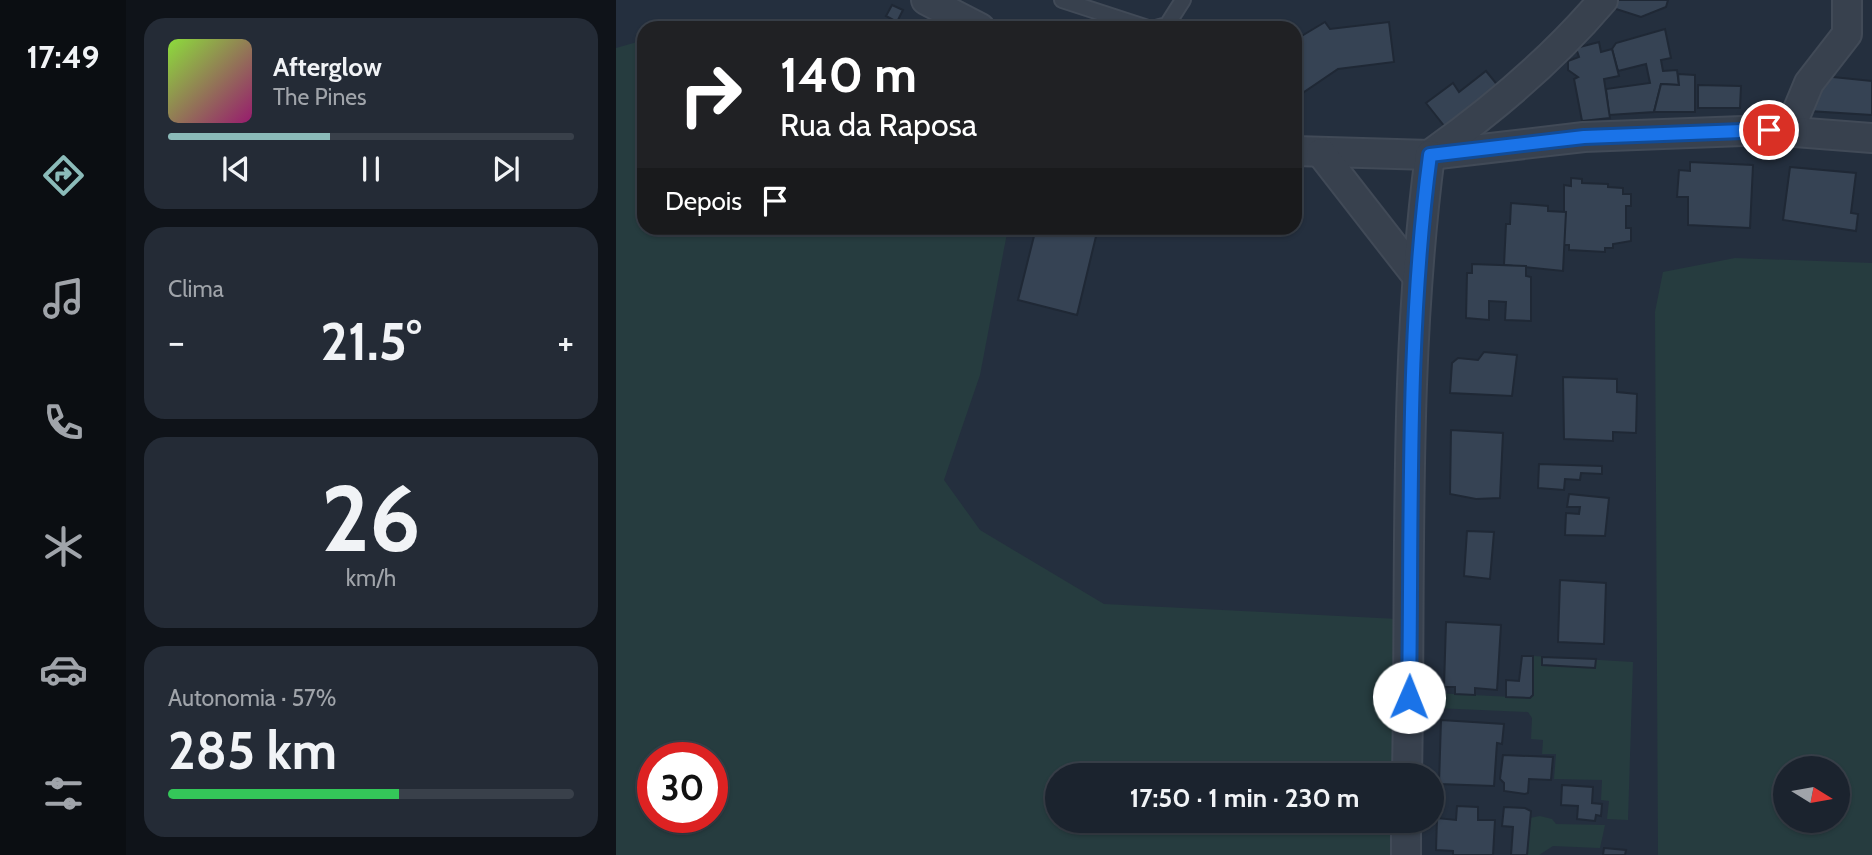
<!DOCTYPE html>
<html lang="pt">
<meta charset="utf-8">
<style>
:root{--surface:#1b232e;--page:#242b36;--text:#f1f3f6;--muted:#a0a4aa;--line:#39404a;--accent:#8bbbb9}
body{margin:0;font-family:Cabin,sans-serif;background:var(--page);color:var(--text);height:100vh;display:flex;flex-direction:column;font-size:26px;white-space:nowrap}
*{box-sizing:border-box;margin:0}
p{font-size:23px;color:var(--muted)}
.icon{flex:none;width:38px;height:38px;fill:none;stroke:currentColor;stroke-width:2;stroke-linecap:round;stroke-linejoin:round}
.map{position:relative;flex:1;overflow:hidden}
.panel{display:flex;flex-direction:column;gap:18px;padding:18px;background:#0f1319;width:490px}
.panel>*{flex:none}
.hud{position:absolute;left:21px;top:21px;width:665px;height:214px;border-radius:21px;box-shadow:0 2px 5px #0004,0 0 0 2px var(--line);background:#202124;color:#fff;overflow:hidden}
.needle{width:46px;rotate:101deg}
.controls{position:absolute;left:1157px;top:756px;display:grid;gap:14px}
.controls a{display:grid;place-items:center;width:77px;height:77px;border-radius:50%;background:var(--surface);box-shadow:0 2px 5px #0004,0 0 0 2px var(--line);font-size:35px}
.speed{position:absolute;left:21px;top:742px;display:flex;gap:14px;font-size:35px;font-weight:700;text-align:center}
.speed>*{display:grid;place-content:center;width:91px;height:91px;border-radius:50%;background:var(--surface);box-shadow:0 2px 5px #0004,0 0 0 2px var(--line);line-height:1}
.speed .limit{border:10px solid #d22;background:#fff;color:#111}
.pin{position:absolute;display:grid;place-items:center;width:60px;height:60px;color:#fff;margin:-30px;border:4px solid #fff;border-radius:50%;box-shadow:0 2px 7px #0007}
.me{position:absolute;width:77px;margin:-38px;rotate:1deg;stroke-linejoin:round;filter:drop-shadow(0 0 5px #0008)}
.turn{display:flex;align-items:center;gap:24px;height:147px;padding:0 28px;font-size:32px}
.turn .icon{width:91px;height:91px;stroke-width:2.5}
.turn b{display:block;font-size:49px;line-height:60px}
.then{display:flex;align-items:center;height:66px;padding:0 28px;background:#0003;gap:14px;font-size:26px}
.big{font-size:52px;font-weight:700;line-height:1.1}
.panel .widget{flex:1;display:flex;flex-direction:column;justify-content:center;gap:10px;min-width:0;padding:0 24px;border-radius:21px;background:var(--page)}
.panel .dial{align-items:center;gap:0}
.dial b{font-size:91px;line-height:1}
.song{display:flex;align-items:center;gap:21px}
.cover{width:84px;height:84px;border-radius:10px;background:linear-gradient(135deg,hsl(90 70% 55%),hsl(320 70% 35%))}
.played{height:7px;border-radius:4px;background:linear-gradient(90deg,var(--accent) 40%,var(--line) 40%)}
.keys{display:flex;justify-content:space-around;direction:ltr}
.heat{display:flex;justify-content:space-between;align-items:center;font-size:38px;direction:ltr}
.charge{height:10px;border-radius:5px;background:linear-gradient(90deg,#34c759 57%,var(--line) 0)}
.trip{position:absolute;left:429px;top:763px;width:399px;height:70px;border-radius:35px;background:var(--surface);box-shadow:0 2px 5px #0004,0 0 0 2px var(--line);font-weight:700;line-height:70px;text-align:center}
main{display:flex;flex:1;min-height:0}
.tab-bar{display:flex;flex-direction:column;width:126px;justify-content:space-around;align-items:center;background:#0b0e12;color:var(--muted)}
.tab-bar .icon{width:49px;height:49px}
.tab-bar .selected{color:var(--accent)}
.tab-bar b{font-size:32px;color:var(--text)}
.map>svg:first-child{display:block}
.green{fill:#263c3f;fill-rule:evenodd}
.building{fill:#364354;stroke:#1f2835;stroke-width:2}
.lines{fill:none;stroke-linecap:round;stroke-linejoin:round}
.service-casing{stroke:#414a57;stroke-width:18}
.minor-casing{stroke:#414a57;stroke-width:32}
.service{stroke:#38414e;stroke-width:14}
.minor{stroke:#38414e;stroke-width:28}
.route-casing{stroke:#114b97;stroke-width:18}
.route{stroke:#1a73e8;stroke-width:12}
</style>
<main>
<nav class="tab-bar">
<b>17:49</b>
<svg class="icon selected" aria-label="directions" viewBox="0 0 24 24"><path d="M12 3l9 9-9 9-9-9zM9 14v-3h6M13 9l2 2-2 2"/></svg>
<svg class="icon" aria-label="music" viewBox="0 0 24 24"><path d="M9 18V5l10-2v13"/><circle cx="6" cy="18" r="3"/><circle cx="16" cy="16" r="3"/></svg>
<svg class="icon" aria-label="phone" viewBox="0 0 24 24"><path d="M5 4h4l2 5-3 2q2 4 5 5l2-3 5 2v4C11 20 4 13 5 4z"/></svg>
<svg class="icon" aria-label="climate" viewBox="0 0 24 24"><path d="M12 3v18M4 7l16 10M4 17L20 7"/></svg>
<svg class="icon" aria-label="car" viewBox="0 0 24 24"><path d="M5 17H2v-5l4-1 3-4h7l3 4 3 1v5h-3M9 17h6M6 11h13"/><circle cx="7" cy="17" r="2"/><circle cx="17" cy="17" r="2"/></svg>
<svg class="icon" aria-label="filters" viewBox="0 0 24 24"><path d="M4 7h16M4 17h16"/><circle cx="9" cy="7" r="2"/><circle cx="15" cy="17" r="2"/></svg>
</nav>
<section class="panel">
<div class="widget">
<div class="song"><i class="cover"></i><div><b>Afterglow</b><p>The Pines</p></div></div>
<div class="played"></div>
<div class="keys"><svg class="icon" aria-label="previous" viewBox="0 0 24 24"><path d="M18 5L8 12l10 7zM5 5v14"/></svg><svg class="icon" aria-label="pause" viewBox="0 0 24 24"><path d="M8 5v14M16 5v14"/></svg><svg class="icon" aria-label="next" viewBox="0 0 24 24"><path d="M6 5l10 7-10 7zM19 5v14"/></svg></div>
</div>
<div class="widget"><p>Clima</p>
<div class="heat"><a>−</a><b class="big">21.5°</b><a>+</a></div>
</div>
<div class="widget dial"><b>26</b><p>km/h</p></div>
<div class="widget"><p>Autonomia · 57%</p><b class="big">285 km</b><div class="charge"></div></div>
</section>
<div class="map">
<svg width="1256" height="855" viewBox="0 0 1256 855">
<rect width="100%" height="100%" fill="#242f3e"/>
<g class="green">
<path d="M 28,40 L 28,228 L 392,228 L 364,375 L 328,480 L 364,530 L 488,604 L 782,619 L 777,775 L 441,775 L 441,821 L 776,821 L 775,855 L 0,855 L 0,48 ZM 37,758 L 96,758 L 96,817 L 37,817 Z"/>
<path d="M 1119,258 L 1256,263 L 1256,855 L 1042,855 L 1039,312 L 1047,272 ZM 1222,768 L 1222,821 L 1169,821 L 1169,768 Z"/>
<path d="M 917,656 L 1017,662 L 1012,820 L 991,819 L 993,801 L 985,800 L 986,780 L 938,779 L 940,754 L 926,754 L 927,740 L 915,739 L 916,718 L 912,712 L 819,708 L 819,693 L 914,698 L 917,695 Z"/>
<path d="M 924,816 L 936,819 L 940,824 L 989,825 L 984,848 L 937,846 L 923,855 L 911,855 L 914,818 Z"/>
</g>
<g class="building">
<path d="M 999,0 L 1052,0 L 1050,7 L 1025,17 L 1000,9 Z"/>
<path d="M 276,5 L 287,10 L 281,22 L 270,16 Z"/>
<path d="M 709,22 L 714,29 L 773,22 L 778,62 L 722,69 L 688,92 L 679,79 L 679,71 L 686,65 L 679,54 L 679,40 Z"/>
<path d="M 1049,29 L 1055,58 L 1045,60 L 1047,71 L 1061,70 L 1063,85 L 1045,84 L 1038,112 L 993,115 L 990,89 L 1034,83 L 1030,64 L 1002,71 L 996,49 L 1000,43 Z"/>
<path d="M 983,42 L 985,52 L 996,49 L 1003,76 L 988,79 L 994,118 L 966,121 L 958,79 L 962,77 L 952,70 L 952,61 L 963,57 L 960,48 Z"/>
<path d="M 870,71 L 888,93 L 833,132 L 810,103 L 837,83 L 843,92 Z"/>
<path d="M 1062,74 L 1079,75 L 1079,112 L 1038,112 L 1045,84 L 1063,85 Z"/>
<path d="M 1207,76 L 1256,81 L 1256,115 L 1193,111 Z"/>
<path d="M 1082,85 L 1125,86 L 1124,108 L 1082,108 Z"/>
<path d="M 1074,162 L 1137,165 L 1134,228 L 1072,225 L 1072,197 L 1061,197 L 1063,170 L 1074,171 Z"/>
<path d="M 1174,167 L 1240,173 L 1235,213 L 1242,214 L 1240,231 L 1167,220 Z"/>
<path d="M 955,178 L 966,179 L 966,183 L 992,184 L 992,187 L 1007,188 L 1007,194 L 1015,194 L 1015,206 L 1010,206 L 1010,228 L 1015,228 L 1015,241 L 997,244 L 997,248 L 989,248 L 989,252 L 953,250 L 953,245 L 948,245 L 948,185 L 955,186 Z"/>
<path d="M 895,203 L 932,206 L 932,211 L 950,212 L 947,271 L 888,265 L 890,224 L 894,224 Z"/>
<path d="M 420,228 L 482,228 L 461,315 L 402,300 Z"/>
<path d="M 856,264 L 910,266 L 910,276 L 915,277 L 915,321 L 889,320 L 890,302 L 873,301 L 873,320 L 850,318 L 851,273 L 856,273 Z"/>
<path d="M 868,352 L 901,355 L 896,396 L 834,393 L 836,363 L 842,358 L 862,360 Z"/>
<path d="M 947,377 L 1001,379 L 1001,392 L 1021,394 L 1020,433 L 997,432 L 997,441 L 948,439 Z"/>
<path d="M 835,430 L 887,433 L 884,498 L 860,499 L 834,494 Z"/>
<path d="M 923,464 L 986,466 L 986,474 L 965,473 L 964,480 L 949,479 L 948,490 L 922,488 Z"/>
<path d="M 953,494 L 993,498 L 989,536 L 949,535 L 950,513 L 963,514 L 964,507 L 951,507 Z"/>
<path d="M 851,531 L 878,532 L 874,579 L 848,576 Z"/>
<path d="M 944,580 L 990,583 L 988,644 L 942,642 Z"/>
<path d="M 830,622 L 885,625 L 881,690 L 859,688 L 859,695 L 839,694 L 839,687 L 828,687 Z"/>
<path d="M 906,656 L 917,656 L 917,695 L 914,698 L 890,697 L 890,680 L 903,681 Z"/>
<path d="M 926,657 L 980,659 L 979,668 L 926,665 Z"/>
<path d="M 825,720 L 888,724 L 886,744 L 881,743 L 878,786 L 823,784 Z"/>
<path d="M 887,755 L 937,757 L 935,780 L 913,779 L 912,793 L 909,794 L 888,791 L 888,783 L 884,779 Z"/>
<path d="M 946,785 L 977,787 L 976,803 L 986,804 L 985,816 L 980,815 L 979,821 L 961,819 L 962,806 L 945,805 Z"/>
<path d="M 841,806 L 862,807 L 862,820 L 879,820 L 877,855 L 837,855 L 837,851 L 820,850 L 821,818 L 840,820 Z"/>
<path d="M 888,807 L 909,808 L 915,811 L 911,855 L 895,855 L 897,827 L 886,826 Z"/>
<path d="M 988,848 L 1010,850 L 1009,855 L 987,855 Z"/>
</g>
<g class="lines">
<defs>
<g id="service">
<path d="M 446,0 L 532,28"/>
<path d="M 540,28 L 551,25 L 567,0"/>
</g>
<g id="minor">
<path d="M 310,0 L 364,28"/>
<path d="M 1173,131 L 1193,83 L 1231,34 L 1231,0"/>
<path d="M 679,151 L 814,155 L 968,137 L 1153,130 L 1256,138"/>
<path d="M 705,153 L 800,275"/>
<path d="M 816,153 C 879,108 937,59 987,0"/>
<path d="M 791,775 C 795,568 787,360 814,155"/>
<path d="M 790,855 L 790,821"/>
</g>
</defs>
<use href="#service" class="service-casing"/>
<use href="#minor" class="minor-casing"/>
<use href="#service" class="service"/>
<use href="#minor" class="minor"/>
</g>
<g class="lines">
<defs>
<path id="route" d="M 793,697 C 796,516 790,335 814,155 L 968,137 L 1153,130"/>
</defs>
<use href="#route" class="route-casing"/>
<use href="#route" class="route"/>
</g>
</svg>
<div class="controls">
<a><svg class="needle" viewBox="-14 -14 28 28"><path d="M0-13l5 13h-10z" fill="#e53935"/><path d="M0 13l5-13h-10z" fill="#a0a4aa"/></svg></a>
</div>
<div class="speed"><div class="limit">30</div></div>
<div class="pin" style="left:1153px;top:130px;background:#d93025"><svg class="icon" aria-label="arrive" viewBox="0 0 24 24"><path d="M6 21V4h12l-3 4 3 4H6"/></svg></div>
<svg class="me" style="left:793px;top:697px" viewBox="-20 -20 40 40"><circle r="19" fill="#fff"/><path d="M0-13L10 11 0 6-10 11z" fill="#1a73e8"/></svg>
<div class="trip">17:50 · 1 min · 230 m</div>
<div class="hud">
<div class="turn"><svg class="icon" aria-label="right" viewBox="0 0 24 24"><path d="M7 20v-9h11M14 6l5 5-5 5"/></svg><div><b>140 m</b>Rua da Raposa</div></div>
<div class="then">Depois<svg class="icon" aria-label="arrive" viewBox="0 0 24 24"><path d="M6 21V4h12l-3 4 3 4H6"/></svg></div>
</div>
</div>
</main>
